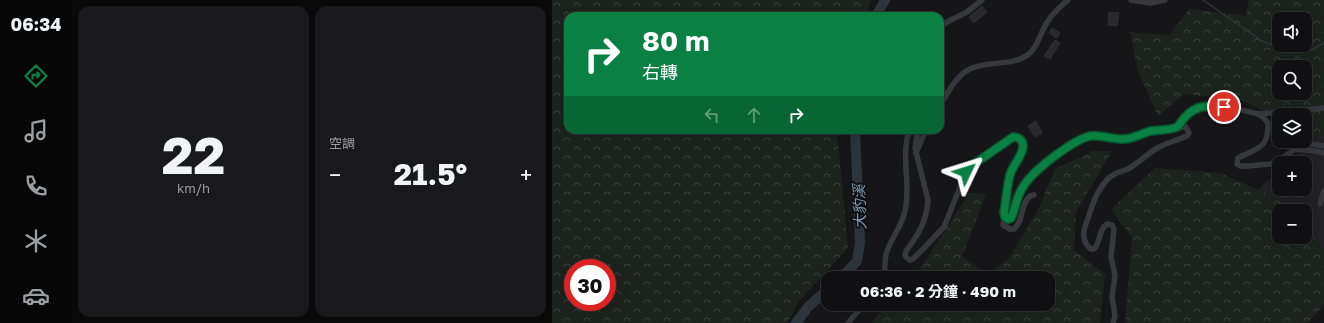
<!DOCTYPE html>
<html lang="zh-TW">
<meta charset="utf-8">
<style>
:root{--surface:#101012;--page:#19191b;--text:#f1f3f6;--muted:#9c9d9f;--line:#303032;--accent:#0b8043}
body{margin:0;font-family:"Golos Text","Noto Sans TC",sans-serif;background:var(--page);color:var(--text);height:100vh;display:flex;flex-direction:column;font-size:15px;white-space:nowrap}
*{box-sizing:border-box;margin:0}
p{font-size:13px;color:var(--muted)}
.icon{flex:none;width:22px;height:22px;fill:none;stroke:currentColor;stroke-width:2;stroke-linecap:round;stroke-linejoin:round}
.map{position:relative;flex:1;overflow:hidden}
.details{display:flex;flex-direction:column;gap:6px;padding:6px;background:#09090a;width:480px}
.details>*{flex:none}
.hud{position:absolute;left:12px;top:12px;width:380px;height:122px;border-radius:12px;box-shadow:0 4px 16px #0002,0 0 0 1px var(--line);background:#0b8043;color:#fff;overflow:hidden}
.controls{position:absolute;left:720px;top:12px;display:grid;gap:8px}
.controls a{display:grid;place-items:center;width:40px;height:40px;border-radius:8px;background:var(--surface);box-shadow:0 4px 16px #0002,0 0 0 1px var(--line);font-size:20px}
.speed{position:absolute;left:12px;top:259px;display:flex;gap:8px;font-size:20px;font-weight:700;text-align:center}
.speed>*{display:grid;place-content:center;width:52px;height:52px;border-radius:50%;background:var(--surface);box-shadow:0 4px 16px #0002,0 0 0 1px var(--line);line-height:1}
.speed .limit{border:6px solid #d22;background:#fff;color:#111}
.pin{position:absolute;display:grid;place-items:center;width:34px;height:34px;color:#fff;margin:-17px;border:2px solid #fff;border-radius:50%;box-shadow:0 1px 4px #0007}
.me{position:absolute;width:44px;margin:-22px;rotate:49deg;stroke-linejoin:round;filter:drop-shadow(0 0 3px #0008)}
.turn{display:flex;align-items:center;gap:14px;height:84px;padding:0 12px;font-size:18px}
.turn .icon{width:52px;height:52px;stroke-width:2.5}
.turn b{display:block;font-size:28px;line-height:34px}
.lanes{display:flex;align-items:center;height:38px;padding:0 12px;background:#0003;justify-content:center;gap:20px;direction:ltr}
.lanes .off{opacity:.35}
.big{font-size:30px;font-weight:700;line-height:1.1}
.details .card{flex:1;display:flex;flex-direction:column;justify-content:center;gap:6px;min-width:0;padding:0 14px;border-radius:12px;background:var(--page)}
.details .dial{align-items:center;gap:0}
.dial b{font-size:52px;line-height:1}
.heat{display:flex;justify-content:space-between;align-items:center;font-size:22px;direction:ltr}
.details .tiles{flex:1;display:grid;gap:6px;grid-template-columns:repeat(2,1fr)}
.trip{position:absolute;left:269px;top:271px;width:234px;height:40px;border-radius:12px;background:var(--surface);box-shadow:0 4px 16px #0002,0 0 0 1px var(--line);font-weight:700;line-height:40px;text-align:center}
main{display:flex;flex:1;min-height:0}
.menu{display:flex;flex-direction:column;width:72px;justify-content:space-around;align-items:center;background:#060607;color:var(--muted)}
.menu .icon{width:28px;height:28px}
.menu .active{color:var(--accent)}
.menu b{font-size:18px;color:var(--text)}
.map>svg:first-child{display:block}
.built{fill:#222225;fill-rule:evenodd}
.forest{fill:url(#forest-crowns);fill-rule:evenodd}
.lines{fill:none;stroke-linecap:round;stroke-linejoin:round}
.stream{stroke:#2c353c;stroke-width:1.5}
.river{stroke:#2c353c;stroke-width:10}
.building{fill:#29292c;stroke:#303034}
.minor{stroke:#37383d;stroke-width:5.5}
.route-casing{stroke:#07532c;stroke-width:10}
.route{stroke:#0b8043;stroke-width:7}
.labels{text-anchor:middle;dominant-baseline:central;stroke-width:4;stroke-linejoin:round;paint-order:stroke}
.water-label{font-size:15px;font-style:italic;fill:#7f9bb3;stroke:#111113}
</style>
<main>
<nav class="menu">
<b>06:34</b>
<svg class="icon active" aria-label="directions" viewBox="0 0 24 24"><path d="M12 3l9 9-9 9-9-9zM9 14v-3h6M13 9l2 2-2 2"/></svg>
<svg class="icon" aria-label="music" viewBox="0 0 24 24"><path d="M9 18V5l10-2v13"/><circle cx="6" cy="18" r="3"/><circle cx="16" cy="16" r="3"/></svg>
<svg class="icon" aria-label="phone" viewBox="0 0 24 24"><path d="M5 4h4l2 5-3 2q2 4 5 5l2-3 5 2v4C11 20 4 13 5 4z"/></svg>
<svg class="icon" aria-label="climate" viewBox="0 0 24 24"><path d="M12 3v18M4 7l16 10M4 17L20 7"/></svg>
<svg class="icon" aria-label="car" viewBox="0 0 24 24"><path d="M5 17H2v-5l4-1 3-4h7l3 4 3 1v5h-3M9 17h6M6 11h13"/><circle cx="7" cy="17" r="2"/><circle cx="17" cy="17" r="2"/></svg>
</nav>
<section class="details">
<div class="tiles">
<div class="card dial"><b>22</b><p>km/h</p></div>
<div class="card"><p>空調</p>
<div class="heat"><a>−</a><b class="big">21.5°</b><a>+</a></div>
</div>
</div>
</section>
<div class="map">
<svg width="772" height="323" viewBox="0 0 772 323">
<defs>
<pattern id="forest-crowns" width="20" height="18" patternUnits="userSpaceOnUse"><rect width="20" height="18" fill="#1c231d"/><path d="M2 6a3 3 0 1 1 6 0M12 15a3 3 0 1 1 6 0" fill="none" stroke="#3a403c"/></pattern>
</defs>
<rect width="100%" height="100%" fill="#161618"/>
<path class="built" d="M 772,119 L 772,287 L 692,201 L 727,171 L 727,189 L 753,189 L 753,163 L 736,163 L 745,155 L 741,141 L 753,141 L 753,124 ZM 727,211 L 753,211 L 753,237 L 727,237 Z"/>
<g class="forest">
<path d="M 0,0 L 319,0 L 314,16 L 16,16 L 16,130 L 285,130 L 296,248 L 247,301 L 235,323 L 0,323 ZM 21,268 L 55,268 L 55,302 L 21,302 Z"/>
<path d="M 697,0 L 772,0 L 772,136 L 753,133 L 753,115 L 727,115 L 727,119 L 693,101 L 632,94 L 606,116 L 586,71 L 578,32 L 618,35 L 637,9 L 694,16 ZM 727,19 L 753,19 L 753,45 L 727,45 ZM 727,67 L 753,67 L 753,93 L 727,93 Z"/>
<path d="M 541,151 L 560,151 L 524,212 L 522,250 L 553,274 L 548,323 L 319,323 L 336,304 L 496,304 L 496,278 L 359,278 L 372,263 L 418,192 L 434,195 L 410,256 L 435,274 L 457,258 L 485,212 L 503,169 Z"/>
<path d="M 603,168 L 668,173 L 730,200 L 739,211 L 727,211 L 727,237 L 753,237 L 753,227 L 772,250 L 772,305 L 756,323 L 573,323 L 580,238 L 559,209 Z"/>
</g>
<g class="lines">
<path class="stream" d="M 651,0 L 710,41 L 733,50 L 746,51 L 760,50 L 772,43"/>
<g class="river">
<path d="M 324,16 L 333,0"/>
<path d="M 289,278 L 305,261 L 308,243 L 303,130"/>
<path d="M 244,323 L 256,307 L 276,289"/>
</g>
</g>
<g class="building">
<path d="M 430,6 L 435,12 L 422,23 L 417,17 Z"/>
<path d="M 557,12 L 567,13 L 565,26 L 556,25 Z"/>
<path d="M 500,28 L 508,33 L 505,38 L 497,33 Z"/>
<path d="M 503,40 L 508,43 L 498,59 L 492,56 Z"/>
<path d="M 484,121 L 490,133 L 483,137 L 476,126 Z"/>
</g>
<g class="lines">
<g class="minor">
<path d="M 579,0 L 598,3 L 613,0"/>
<path d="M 388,28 L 393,23 L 415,12 L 430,0"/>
<path d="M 388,106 C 395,94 403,77 416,70 C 433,60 461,67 477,54 C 485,47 487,38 491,30 C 496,18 506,8 516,0"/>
<path d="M 706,114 L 772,108"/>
<path d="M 625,127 C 629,121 634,115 640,111 C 656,100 688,110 706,114 L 712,118 L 716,123 C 717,149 705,148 686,158 L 685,164 L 688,166 L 696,166 L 718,164 L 725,161 L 753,143 L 772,146"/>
<path d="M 366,130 L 363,148 L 376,200 C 375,221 366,235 354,251 L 353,255 L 355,258 L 358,260 L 361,259 L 371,249 L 392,227 L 414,172 L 419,166 L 461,137 C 466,136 471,140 471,146 C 470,155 462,164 459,172 C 455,182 454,202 452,213 L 453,217 L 456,219 L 459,218 L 466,196 L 478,176 L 492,164 L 532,139 L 543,136 L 557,139 L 573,139 L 606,130 L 634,127 L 637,133 L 635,136 C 626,140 616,142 607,147 C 596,153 587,163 576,169 C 569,172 560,173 555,180 C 544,191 540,207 535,221 C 531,231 529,241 539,249 L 542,249 C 549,242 546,230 555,224 L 560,225 L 562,229 L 559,257 L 563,275 L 560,297 L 563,316 L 561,323"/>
<path d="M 744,149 L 763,151 L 772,153"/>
<path d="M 364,153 L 374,130"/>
<path d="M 768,204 L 772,191"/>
<path d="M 453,217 L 451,225 L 458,229 L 462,229 C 472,221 468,204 478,196 L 482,195"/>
<path d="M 333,278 C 333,269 332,259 335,251 C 341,235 352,223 354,206 C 358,179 349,157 357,130"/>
<path d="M 296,323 L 312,304"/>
</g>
</g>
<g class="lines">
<defs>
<path id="route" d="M 414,172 L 419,166 L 461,137 C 466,137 471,140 471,146 C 471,155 462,164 459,172 C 455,182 454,202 452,213 L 453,217 L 456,219 L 459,218 C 464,208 464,197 471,187 C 480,171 521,140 538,136 C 549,134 561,140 572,139 C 581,139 589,134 598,131 C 605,130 620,130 625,127 C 628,125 630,120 633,117 C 644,105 656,105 672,107"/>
</defs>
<use href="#route" class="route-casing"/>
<use href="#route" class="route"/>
</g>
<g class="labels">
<g class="water-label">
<text transform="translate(307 207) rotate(-92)">大豹溪</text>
</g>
</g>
</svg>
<div class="controls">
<a><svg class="icon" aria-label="sound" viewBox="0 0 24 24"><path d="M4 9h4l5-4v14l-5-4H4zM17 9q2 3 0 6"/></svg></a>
<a><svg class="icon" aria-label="search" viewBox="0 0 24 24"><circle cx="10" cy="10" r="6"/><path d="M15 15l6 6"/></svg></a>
<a><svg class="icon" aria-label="layers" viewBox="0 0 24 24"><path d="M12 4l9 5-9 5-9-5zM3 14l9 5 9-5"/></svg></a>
<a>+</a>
<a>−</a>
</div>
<div class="speed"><div class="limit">30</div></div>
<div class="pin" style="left:672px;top:107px;background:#d93025"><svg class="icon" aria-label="arrive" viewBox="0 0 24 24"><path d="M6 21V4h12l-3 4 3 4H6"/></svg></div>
<svg class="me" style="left:414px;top:172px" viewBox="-20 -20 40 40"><path d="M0-17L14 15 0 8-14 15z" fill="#0b8043" stroke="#fff" stroke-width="4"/></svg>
<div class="trip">06:36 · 2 分鐘 · 490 m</div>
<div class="hud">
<div class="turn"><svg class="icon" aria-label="right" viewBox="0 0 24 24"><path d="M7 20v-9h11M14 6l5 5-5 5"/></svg><div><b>80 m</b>右轉</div></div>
<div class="lanes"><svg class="icon off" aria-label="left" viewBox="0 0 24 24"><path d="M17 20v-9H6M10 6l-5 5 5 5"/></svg><svg class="icon off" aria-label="ahead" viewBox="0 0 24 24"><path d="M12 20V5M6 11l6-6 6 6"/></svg><svg class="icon" aria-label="right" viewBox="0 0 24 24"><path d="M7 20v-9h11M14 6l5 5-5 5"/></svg></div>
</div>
</div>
</main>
